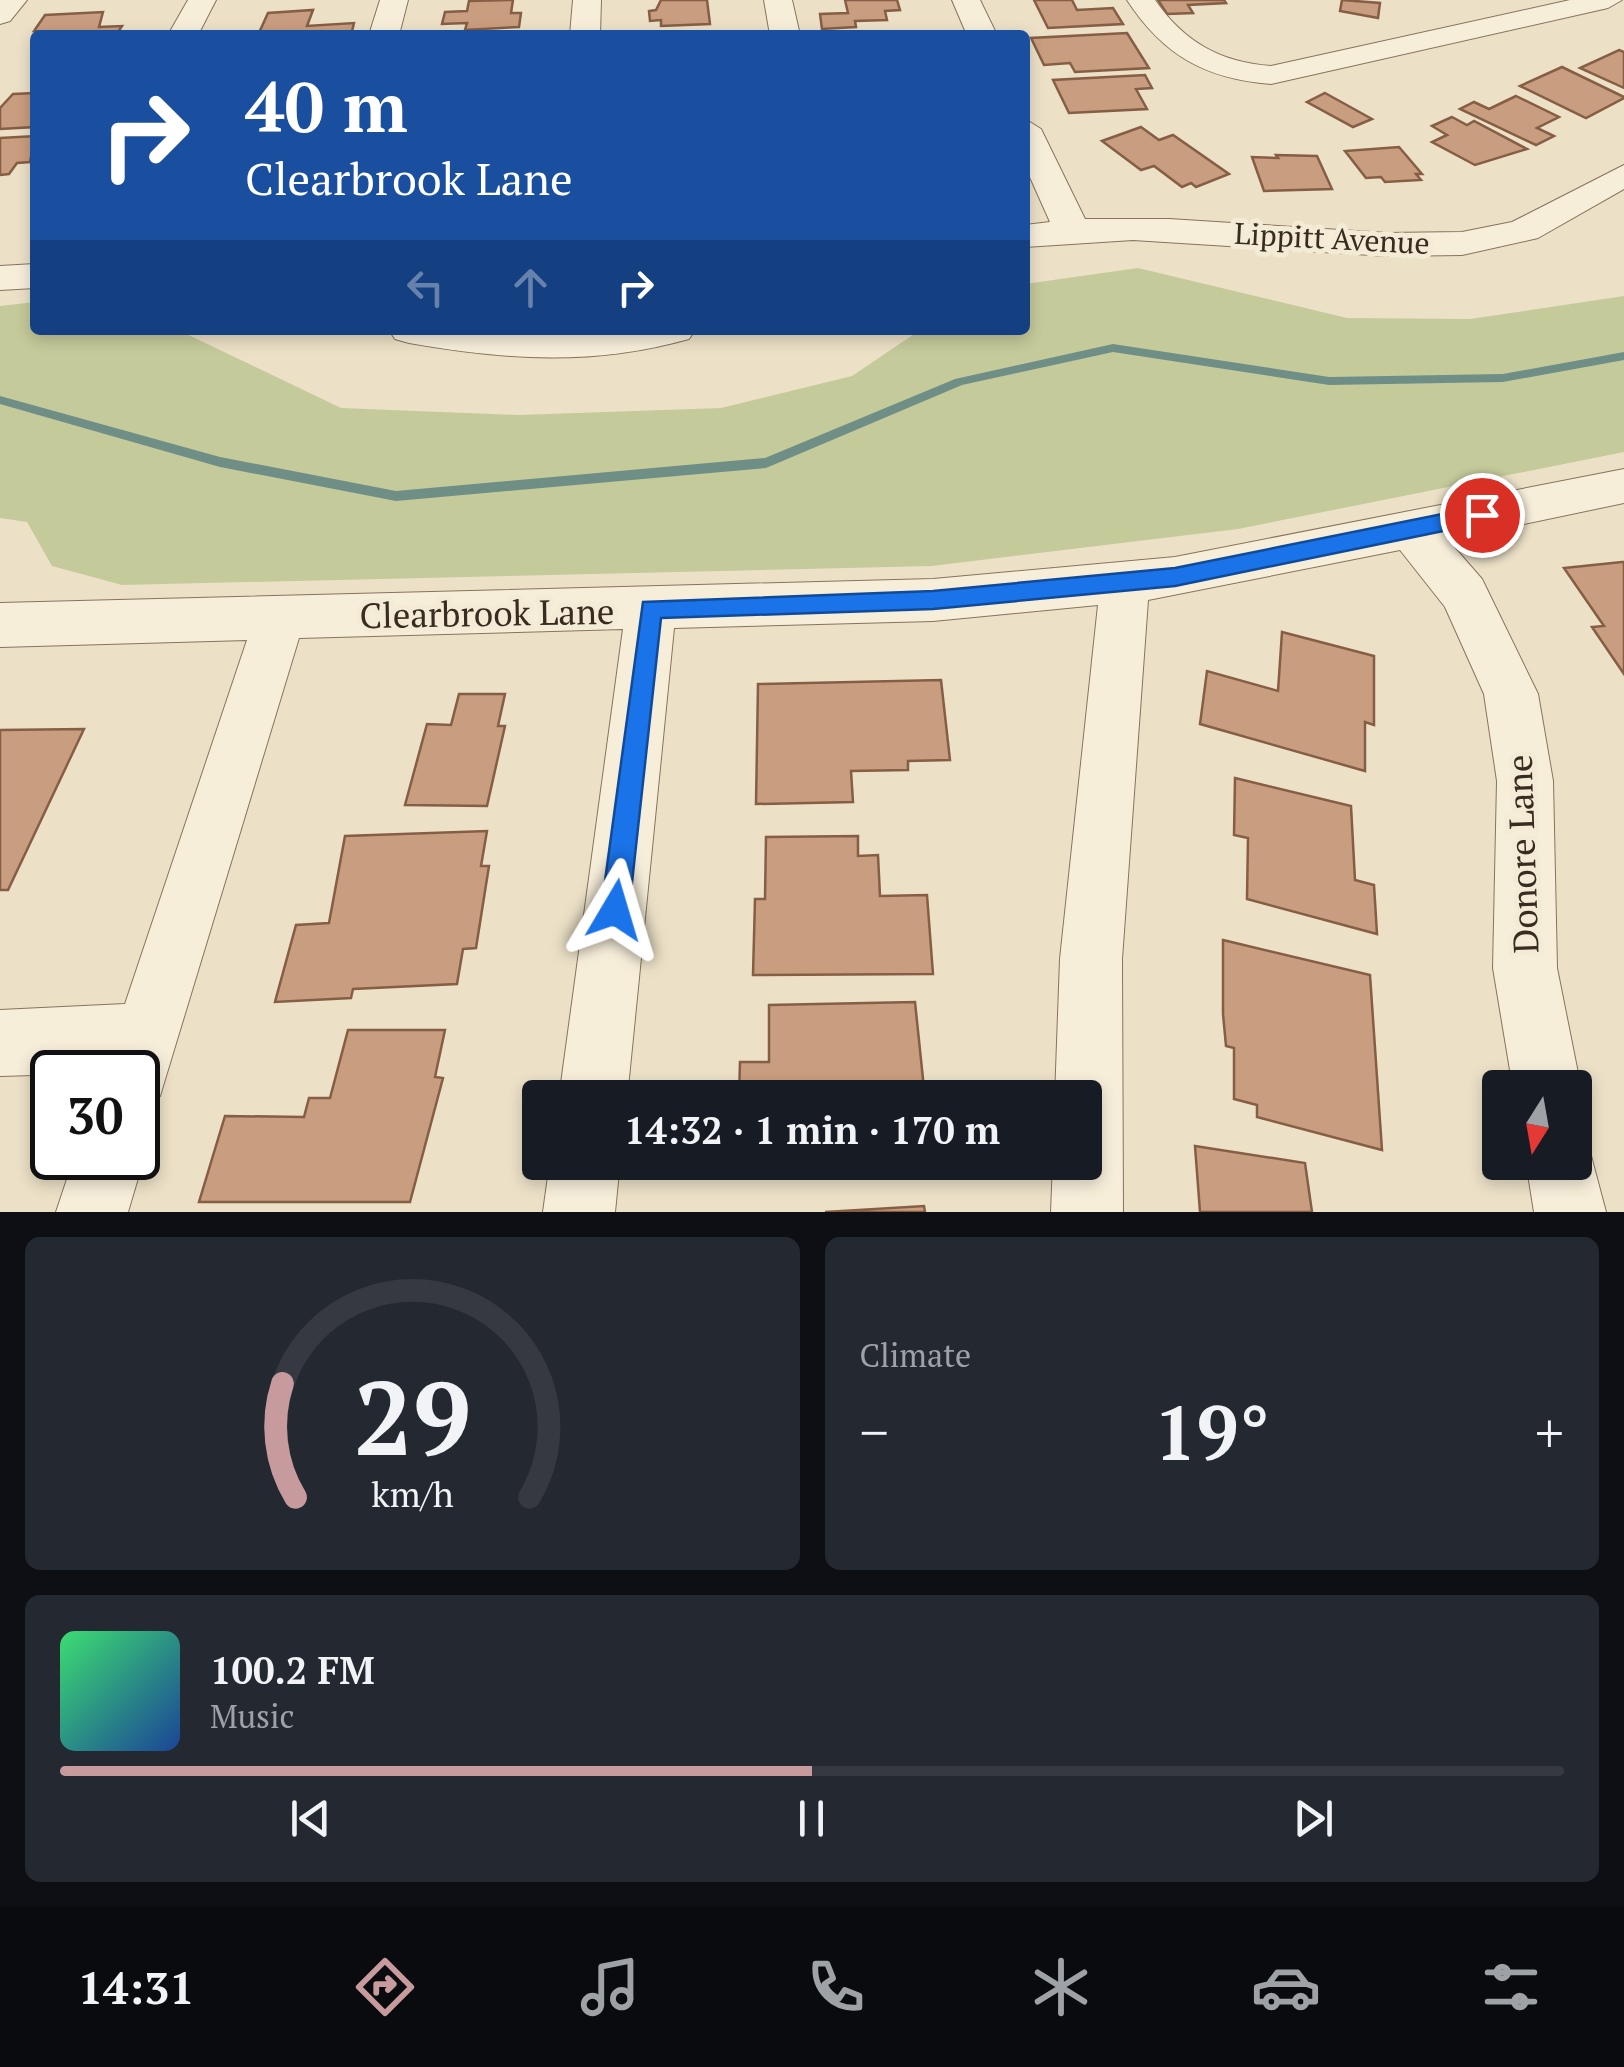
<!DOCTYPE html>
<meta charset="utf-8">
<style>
:root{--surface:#171b24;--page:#242831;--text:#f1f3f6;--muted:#9ea1a6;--line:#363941;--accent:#c79b9d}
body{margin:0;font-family:"PT Serif",serif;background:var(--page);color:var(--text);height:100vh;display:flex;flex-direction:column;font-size:38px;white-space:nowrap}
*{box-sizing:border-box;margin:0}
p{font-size:32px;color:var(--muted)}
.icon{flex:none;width:55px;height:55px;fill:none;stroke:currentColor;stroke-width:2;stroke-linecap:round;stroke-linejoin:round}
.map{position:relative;height:1212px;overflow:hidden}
.drawer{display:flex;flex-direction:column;gap:25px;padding:25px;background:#0d0f14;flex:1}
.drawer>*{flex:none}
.top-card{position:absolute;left:30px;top:30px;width:1000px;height:305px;border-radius:10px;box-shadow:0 5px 15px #0003;background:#1a4fa0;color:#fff;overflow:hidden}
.needle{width:65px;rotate:191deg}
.buttons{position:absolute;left:1482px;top:1070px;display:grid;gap:20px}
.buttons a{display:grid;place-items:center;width:110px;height:110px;border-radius:10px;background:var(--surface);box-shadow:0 5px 15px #0003;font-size:50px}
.speed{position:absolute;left:30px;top:1050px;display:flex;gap:20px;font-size:50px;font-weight:700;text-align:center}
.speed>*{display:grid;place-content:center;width:130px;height:130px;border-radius:50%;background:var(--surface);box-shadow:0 5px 15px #0003;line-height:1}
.speed .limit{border:5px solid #111;border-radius:15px;background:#fff;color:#111}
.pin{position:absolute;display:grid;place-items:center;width:85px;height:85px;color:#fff;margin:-42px;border:5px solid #fff;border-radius:50%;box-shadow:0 2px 10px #0007}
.me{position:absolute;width:110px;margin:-55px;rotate:7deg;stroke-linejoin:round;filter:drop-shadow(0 0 8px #0008)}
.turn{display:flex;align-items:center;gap:35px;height:210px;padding:0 50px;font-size:45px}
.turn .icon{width:130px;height:130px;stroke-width:2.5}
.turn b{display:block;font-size:70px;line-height:85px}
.lanes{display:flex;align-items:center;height:95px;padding:0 50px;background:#0003;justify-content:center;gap:50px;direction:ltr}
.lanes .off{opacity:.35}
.big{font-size:75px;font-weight:600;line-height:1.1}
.drawer .tile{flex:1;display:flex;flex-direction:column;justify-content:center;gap:15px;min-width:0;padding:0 35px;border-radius:15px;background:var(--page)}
.drawer .dial{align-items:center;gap:0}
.dial svg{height:260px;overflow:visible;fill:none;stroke:var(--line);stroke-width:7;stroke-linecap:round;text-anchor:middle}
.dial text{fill:var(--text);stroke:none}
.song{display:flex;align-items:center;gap:30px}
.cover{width:120px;height:120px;border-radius:15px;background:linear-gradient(135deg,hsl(140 70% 55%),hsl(220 70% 35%))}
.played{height:10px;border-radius:5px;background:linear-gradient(90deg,var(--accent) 50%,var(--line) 50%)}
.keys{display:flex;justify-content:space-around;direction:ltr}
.heat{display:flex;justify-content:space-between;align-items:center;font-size:55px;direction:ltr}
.drawer .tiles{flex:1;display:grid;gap:25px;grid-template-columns:1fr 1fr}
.tile:last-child{grid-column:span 2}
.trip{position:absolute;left:522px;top:1080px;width:580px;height:100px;border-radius:10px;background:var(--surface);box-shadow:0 5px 15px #0003;font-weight:600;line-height:100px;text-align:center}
.tab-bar{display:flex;height:160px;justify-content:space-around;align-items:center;background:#090b0e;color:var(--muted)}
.tab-bar .icon{width:70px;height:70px}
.tab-bar .current{color:var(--accent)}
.tab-bar b{font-size:45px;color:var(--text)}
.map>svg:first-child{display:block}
.green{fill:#c5ca9b}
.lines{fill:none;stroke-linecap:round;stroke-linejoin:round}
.stream{fill:#6f8f86;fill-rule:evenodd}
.building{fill:#c99d7f;stroke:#855e44;stroke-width:2.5}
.minor-casing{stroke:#87735d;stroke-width:2}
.minor{fill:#f7eeda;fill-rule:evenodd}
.route{fill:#1a73e8;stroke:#114b97;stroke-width:2.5}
.labels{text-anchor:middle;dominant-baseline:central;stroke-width:10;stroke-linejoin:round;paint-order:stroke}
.far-street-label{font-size:30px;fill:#382c20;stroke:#f4ebd6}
.street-label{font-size:35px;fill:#382c20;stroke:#f4ebd6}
</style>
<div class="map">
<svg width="1624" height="1212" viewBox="0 0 1624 1212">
<rect width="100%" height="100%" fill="#ece1c7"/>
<path class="green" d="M 1138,268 L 1347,318 L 1470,319 L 1624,296 L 1624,452 L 1238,529 L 932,566 L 122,585 L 52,566 L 27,522 L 0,518 L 0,306 L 35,302 L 35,330 L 178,330 L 341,408 L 519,415 L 721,408 L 852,376 L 920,330 L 1025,330 L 1025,284 Z"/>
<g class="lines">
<path class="stream" d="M 1113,344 L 1329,377 L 1503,374 L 1624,352 L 1624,360 L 1503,382 L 1329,385 L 1113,352 L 962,385 L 766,468 L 396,501 L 220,467 L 0,404 L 0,396 L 220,457 L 396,491 L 765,458 L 955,379 Z"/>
</g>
<g class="building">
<path d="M 513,0 L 511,13 L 521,13 L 519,27 L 465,30 L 467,23 L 442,24 L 445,12 L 467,11 L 469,1 Z"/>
<path d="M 661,0 L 707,0 L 710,24 L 661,26 L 661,20 L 650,21 L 649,11 L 656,10 Z"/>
<path d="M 845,0 L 897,0 L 900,10 L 885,11 L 887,20 L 855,21 L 856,27 L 822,29 L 820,14 L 848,13 Z"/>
<path d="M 1034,0 L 1072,0 L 1077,10 L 1113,8 L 1123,24 L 1048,28 Z"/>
<path d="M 1158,0 L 1224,0 L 1226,3 L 1188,5 L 1193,13 L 1167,14 Z"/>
<path d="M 1342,0 L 1380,3 L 1378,18 L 1340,11 Z"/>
<path d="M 313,10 L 307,26 L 354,23 L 351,35 L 258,35 L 268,13 Z"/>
<path d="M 103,12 L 99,27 L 122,26 L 116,35 L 34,31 L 45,15 Z"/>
<path d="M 1127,33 L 1149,68 L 1075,72 L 1070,63 L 1044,65 L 1031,38 Z"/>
<path d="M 1619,50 L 1624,52 L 1624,88 L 1580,68 Z"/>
<path d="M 1562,67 L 1624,97 L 1624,98 L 1586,118 L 1520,86 Z"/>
<path d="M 1145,75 L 1152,88 L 1136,89 L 1147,109 L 1069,113 L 1053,80 Z"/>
<path d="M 35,93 L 35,127 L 0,129 L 0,108 L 13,94 Z"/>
<path d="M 1325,93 L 1372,119 L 1353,127 L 1307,102 Z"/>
<path d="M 1516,96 L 1559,117 L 1537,128 L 1554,136 L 1536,145 L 1460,109 L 1474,102 L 1489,109 Z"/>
<path d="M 1452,117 L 1467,125 L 1474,121 L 1527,149 L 1475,165 L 1432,142 L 1447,135 L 1432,126 Z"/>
<path d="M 1141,127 L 1159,140 L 1173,135 L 1229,174 L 1196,187 L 1191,183 L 1182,187 L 1154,166 L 1141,170 L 1102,141 Z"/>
<path d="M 35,136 L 30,162 L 17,163 L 9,174 L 0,175 L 0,138 Z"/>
<path d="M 1399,147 L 1422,174 L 1416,174 L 1421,180 L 1385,182 L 1381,177 L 1366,178 L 1345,151 Z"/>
<path d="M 1276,155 L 1317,156 L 1332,189 L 1264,191 L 1252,157 L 1278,158 Z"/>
<path d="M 1622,562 L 1624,562 L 1624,674 L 1592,627 L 1604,626 L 1564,568 Z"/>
<path d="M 1282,632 L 1374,656 L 1374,725 L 1365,722 L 1365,771 L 1200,724 L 1207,671 L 1278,691 Z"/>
<path d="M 941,680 L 950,760 L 908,761 L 908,770 L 851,771 L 853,802 L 756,804 L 758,684 Z"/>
<path d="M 459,694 L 505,694 L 498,726 L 505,726 L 487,806 L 405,805 L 427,724 L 451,725 Z"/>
<path d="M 84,729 L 8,890 L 0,890 L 0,730 Z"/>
<path d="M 1235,778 L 1351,806 L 1355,880 L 1374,885 L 1377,934 L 1247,899 L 1248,838 L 1234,835 Z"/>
<path d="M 487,831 L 481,866 L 489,866 L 476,948 L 463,949 L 457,984 L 353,989 L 351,998 L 275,1002 L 296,925 L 329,923 L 345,836 Z"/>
<path d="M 858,836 L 858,856 L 878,855 L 880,896 L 927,895 L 933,974 L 753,975 L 755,899 L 765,899 L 766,837 Z"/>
<path d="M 1223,940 L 1370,975 L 1382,1150 L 1257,1117 L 1257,1105 L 1234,1099 L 1234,1048 L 1226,1046 L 1223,1014 Z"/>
<path d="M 915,1002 L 925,1098 L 739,1098 L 740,1062 L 769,1062 L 769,1005 Z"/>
<path d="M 348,1030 L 445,1030 L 435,1077 L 443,1078 L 410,1202 L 199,1202 L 225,1116 L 304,1117 L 309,1098 L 330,1098 Z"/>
<path d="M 1195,1146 L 1305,1163 L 1312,1212 L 1200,1212 Z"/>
<path d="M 738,1162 L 932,1162 L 933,1170 L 737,1174 Z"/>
<path d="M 924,1206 L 925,1212 L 825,1212 Z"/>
</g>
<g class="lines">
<defs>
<g id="minor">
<path d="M 0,0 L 27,0 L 10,21 L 0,24 Z"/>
<path d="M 188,0 L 216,0 L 198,35 L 168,35 Z"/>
<path d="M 380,0 L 408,0 L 399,35 L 369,35 Z"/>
<path d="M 573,0 L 601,0 L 600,35 L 570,35 Z"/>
<path d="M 764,0 L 792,0 L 800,35 L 770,35 Z"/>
<path d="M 952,0 L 980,0 L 997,35 L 967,35 Z"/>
<path d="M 1127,0 L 1155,0 C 1184,42 1220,62 1271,66 L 1570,0 L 1622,0 L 1608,8 L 1271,84 C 1205,79 1163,55 1127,0 Z"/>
<path d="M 1025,119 L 1041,129 L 1085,219 L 1169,219 L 1387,233 L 1462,232 L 1512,222 L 1624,165 L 1624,189 L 1538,238 L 1462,255 L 1387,256 L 1133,240 L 1025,247 L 1025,225 L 1050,222 L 1025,166 Z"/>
<path d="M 35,264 L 35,288 L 0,290 L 0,266 Z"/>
<path d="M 389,330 L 695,330 L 689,339 C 593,366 506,360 409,343 L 395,339 Z"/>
<path d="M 1624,469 L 1624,503 L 1448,540 L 1482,579 L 1538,694 L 1553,781 L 1557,968 L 1581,1088 L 1575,1102 L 1575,1088 L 1513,1088 L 1493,968 L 1497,781 L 1484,694 L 1445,607 L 1400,550 L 1148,600 L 1122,959 L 1123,1212 L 1051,1212 L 1053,1162 L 1085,1162 L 1085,1098 L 1055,1098 L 1060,959 L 1098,605 L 933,621 L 674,628 L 627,1098 L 559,1098 L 623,629 L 299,638 L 160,1096 L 138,1105 L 138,1072 L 0,1076 L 0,1010 L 125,1004 L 247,640 L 0,647 L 0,603 L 933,579 L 1175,557 Z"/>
<path d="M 1575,1133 L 1586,1137 L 1606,1212 L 1534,1212 L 1526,1162 L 1575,1162 Z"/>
<path d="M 138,1142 L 144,1158 L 128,1212 L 56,1212 L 74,1158 L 138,1158 Z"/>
<path d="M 550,1162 L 620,1162 L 615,1212 L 543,1212 Z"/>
</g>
</defs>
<use href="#minor" class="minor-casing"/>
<use href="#minor" class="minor"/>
</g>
<path class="route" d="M 1482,506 L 1493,515 L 1482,523 L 1175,586 L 933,609 L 661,618 L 629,910 L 625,919 L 615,923 L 605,919 L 601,910 L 643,602 L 933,591 L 1175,568 Z"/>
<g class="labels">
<g class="far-street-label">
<text transform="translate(1332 238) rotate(3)">Lippitt Avenue</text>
</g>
<g class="street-label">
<text transform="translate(487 613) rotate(-1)">Clearbrook Lane</text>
<text transform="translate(1522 854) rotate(-92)">Donore Lane</text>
</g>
</g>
</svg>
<div class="buttons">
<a><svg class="needle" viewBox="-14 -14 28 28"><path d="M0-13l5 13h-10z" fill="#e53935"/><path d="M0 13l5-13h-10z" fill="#9ea1a6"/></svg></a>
</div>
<div class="speed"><div class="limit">30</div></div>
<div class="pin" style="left:1482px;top:515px;background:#d93025"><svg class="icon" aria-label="arrive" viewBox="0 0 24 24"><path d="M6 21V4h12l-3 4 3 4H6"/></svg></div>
<svg class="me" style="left:615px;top:910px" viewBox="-20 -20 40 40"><path d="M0-17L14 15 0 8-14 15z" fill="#1a73e8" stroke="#fff" stroke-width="4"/></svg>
<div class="trip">14:32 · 1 min · 170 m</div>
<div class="top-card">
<div class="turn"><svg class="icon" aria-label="right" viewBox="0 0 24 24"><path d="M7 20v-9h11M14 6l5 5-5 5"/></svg><div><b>40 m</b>Clearbrook Lane</div></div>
<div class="lanes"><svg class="icon off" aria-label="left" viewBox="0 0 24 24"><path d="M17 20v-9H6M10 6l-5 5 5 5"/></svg><svg class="icon off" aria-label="ahead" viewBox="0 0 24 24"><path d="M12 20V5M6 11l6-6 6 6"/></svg><svg class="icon" aria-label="right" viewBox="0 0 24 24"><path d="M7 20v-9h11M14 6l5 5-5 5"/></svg></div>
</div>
</div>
<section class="drawer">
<div class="tiles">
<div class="tile dial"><svg viewBox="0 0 100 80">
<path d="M14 69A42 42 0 1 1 86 69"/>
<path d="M14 69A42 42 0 0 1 10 34" stroke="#c79b9d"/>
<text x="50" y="56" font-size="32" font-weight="700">29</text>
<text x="50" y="72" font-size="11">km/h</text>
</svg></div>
<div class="tile"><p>Climate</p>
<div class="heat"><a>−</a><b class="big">19°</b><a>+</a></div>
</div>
<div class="tile">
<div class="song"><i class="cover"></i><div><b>100.2 FM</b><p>Music</p></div></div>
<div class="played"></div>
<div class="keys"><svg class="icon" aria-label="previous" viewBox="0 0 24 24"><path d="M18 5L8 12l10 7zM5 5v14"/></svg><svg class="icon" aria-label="pause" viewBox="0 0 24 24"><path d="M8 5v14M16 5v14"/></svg><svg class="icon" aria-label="next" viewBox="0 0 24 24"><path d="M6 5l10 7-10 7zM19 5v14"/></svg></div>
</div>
</div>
</section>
<nav class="tab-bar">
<b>14:31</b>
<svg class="icon current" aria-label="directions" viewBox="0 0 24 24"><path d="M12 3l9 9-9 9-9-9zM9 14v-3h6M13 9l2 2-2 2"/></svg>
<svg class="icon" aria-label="music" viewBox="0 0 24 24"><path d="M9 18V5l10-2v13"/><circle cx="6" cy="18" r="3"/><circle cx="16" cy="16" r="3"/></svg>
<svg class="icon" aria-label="phone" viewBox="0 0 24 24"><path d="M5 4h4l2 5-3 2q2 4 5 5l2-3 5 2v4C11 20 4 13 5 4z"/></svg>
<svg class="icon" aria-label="climate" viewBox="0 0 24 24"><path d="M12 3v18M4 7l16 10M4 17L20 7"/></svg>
<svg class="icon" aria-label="car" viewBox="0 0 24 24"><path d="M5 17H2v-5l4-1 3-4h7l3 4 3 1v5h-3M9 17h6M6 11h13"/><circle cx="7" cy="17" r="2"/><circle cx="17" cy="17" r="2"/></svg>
<svg class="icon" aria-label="filters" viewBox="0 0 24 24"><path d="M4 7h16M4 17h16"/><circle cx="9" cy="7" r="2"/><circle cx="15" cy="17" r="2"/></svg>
</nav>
